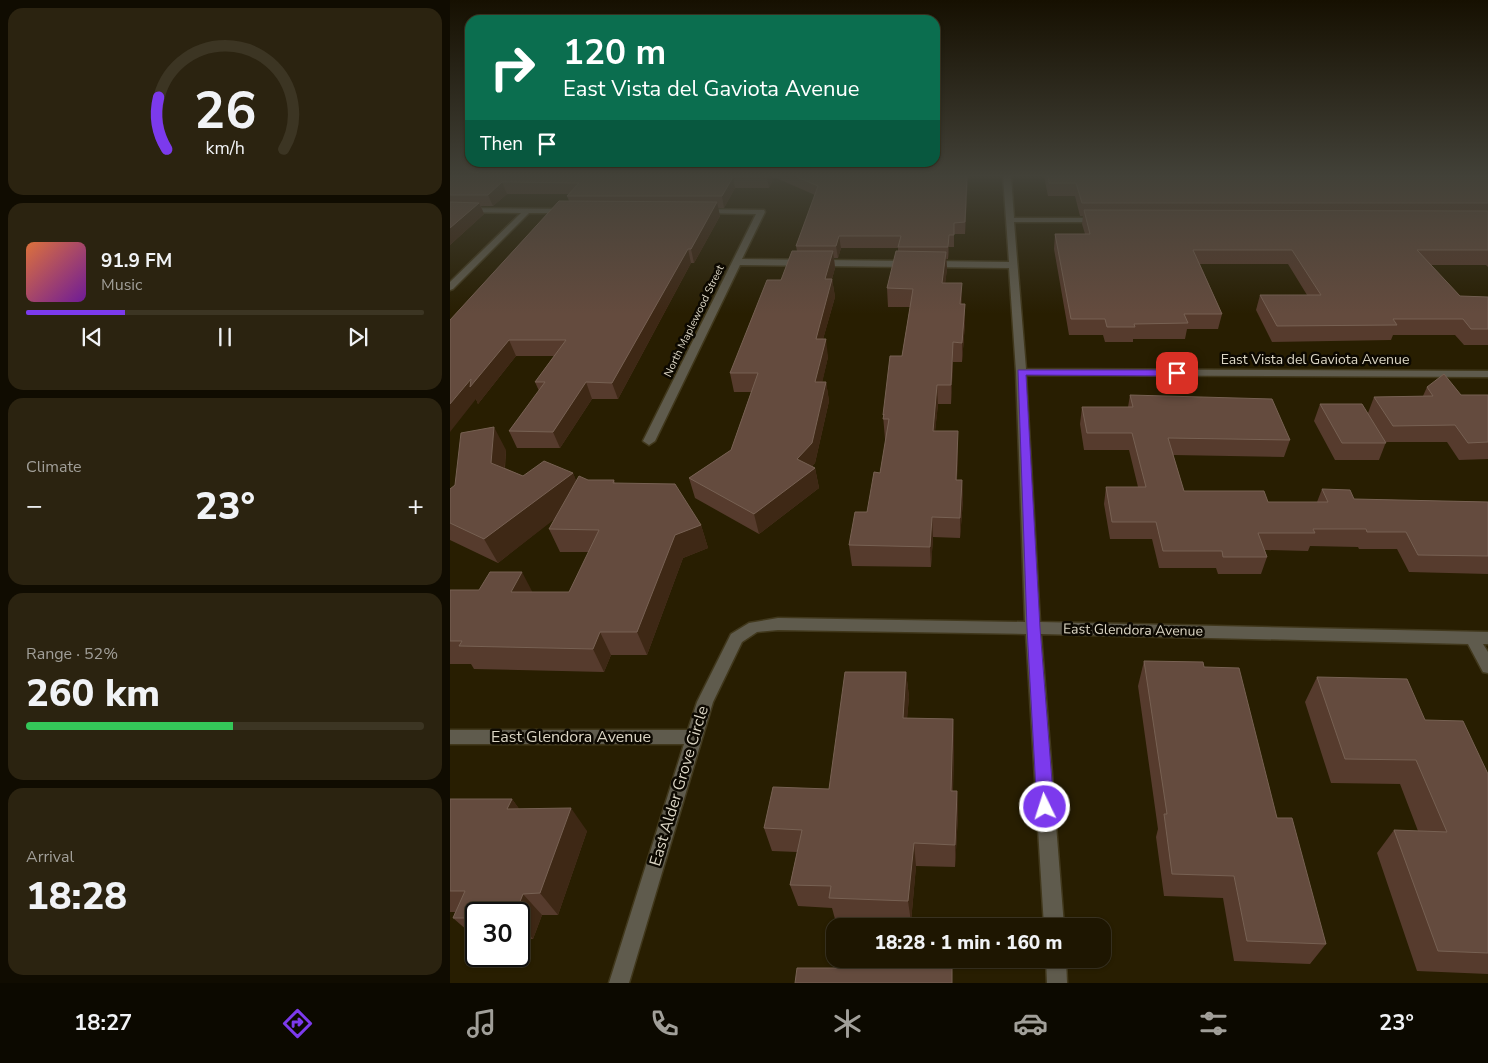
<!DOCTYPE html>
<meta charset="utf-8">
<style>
:root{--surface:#1e1601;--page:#2b2310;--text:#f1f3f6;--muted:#a19f99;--line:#3c3523;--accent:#7c3aed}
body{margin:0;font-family:"Nunito Sans",sans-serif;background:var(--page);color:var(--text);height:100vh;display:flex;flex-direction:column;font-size:19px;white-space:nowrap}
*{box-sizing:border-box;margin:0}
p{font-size:16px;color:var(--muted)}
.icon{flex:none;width:28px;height:28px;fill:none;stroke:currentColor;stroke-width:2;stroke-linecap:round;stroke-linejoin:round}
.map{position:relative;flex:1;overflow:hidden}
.sheet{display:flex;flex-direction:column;gap:8px;padding:8px;background:#100c01;width:450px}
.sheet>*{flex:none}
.guide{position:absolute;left:15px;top:15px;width:475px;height:152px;border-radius:15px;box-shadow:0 1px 4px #0004,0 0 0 1px var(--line);background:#0b6e4f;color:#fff;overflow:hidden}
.speed{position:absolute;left:15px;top:902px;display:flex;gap:10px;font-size:25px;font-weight:700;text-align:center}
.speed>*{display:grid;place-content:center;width:65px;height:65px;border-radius:50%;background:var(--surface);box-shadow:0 1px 4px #0004,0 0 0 1px var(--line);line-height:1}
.speed .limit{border:2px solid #111;border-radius:8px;background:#fff;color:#111}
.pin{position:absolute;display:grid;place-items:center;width:42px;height:42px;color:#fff;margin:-21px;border-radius:10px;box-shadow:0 2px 8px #0006}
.me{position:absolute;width:55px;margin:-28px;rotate:356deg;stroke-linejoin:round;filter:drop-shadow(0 0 4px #0008)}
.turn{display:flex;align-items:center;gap:18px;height:105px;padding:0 15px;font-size:22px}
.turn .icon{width:65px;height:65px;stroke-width:2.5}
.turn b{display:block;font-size:35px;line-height:42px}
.then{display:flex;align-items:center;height:48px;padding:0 15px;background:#0003;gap:10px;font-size:19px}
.big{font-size:38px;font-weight:800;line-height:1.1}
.sheet .card{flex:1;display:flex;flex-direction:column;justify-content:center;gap:8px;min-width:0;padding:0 18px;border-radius:15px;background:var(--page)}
.sheet .dial{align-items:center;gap:0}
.dial svg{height:130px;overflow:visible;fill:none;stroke:var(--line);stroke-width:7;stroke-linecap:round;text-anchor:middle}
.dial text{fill:var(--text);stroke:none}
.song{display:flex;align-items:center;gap:15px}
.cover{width:60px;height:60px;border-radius:8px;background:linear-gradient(135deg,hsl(20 70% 55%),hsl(280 70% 35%))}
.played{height:5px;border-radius:2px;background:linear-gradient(90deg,var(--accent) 25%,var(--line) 25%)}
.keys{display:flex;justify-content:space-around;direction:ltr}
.heat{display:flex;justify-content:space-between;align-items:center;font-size:28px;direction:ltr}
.charge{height:8px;border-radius:4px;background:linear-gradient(90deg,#34c759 52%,var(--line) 0)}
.trip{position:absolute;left:376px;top:918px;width:285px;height:50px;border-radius:15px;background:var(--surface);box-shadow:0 1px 4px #0004,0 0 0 1px var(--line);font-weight:800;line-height:50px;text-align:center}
.menu{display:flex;height:80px;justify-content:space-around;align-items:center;background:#0c0900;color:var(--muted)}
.menu .icon{width:35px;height:35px}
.menu .on{color:var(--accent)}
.menu b{font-size:22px;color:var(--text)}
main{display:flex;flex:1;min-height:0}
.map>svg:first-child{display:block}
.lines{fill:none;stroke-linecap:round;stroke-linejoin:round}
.minor-casing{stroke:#41381c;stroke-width:3}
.minor{fill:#5f5b4d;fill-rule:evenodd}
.wall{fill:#563b2d}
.shaded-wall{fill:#3e2815}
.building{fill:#644b3e;stroke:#776153}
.route{fill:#7c3aed;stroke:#51269a}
.labels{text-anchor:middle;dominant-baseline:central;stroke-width:5;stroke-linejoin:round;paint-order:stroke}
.far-street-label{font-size:11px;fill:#dcd6c5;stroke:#0d0901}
.street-label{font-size:14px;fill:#dcd6c5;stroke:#0d0901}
.near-street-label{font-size:16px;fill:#dcd6c5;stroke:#0d0901}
</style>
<main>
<section class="sheet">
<div class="card dial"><svg viewBox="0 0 100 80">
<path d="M14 69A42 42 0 1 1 86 69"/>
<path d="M14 69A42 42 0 0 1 9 37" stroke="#7c3aed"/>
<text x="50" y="56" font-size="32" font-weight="700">26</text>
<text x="50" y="72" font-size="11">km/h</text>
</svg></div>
<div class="card">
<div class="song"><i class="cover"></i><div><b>91.9 FM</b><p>Music</p></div></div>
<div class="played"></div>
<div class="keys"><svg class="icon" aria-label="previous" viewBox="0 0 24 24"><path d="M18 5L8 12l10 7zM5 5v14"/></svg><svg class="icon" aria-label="pause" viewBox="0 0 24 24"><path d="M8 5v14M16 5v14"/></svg><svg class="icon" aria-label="next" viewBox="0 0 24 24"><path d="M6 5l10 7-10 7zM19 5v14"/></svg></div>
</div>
<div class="card"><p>Climate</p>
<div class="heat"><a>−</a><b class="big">23°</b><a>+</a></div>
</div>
<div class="card"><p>Range · 52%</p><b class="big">260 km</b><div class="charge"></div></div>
<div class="card"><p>Arrival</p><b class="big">18:28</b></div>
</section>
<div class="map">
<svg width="1038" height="983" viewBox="0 0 1038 983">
<rect width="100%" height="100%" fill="#281e01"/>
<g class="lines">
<defs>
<g id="minor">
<path d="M 553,176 L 561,176 L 564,218 L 648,218 L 652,220 L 648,222 L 564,222 L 576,369 L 1038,371 L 1038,377 L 576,375 L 590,622 L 1038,632 L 1038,644 L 1033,644 L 1038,652 L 1038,673 L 1033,672 L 1018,644 L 591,634 L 614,926 L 594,926 L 576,634 L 328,630 L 307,632 L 292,642 L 263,702 L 179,983 L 159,983 L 234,744 L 0,744 L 0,730 L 238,730 L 247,702 L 281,634 L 299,623 L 328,618 L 575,622 L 566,372 L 559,268 L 481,267 L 477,264 L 481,261 L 559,262 Z"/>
<path d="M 0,208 L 116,209 L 120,211 L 116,213 L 79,213 L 3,289 L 0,290 L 0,282 L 71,213 L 0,212 Z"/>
<path d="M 248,209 L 314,210 L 315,212 L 292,259 L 459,261 L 463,264 L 459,267 L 290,265 L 205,441 L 199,445 L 193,441 L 306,214 L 251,213 L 248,213 Z"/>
<path d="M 596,959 L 616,959 L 617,983 L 597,983 Z"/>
</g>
</defs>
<use href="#minor" class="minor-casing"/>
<use href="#minor" class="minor"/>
</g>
<g class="wall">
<path d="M 0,176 L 518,176 L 515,234 L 504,234 L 504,247 L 499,247 L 498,259 L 496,259 L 497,269 L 495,283 L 512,304 L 515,304 L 515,323 L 512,362 L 503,362 L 501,404 L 488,404 L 485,431 L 508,451 L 507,480 L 512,480 L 513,500 L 510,538 L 483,537 L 481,567 L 402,566 L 399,545 L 417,512 L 430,473 L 436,439 L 435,439 L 433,415 L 452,356 L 460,307 L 438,307 L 437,288 L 448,251 L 448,248 L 391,248 L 388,258 L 384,258 L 385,268 L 382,279 L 385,297 L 373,339 L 378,357 L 372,382 L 376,382 L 379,401 L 365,463 L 362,466 L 365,468 L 369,488 L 309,534 L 245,498 L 239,478 L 281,450 L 301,392 L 284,392 L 280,373 L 347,251 L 346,246 L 365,195 L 324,177 L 319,188 L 285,188 L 274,208 L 268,208 L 270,216 L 244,263 L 241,263 L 168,399 L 142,399 L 110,448 L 67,448 L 59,431 L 89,391 L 85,382 L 104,356 L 66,356 L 28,404 L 26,399 L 119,201 L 117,196 L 119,194 L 57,194 L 43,206 L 31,206 L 34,214 L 0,245 Z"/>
<path d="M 594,176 L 1038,176 L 1038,267 L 1036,265 L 981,265 L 1010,296 L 1038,297 L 1038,345 L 1014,345 L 1005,335 L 943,335 L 941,340 L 822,342 L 806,310 L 810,295 L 857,295 L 838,264 L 750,264 L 772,314 L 768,329 L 737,329 L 735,339 L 683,339 L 683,342 L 655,342 L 653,335 L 619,335 L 604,249 L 605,234 L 635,234 L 632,224 L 633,216 L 630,216 L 625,196 L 598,196 Z"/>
<path d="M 977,387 L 1011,395 L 1038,395 L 1038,459 L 1009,460 L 997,442 L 936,442 L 929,460 L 885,460 L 864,421 L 870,404 L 918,413 L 924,397 L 973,396 Z"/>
<path d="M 680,395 L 840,440 L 834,457 L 723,455 L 734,491 L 818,502 L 867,502 L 872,489 L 904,499 L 1038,502 L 1038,574 L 959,572 L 947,549 L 909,549 L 908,547 L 860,546 L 858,551 L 815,550 L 817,557 L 811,574 L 768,574 L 766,568 L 709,568 L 702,539 L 660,539 L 654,504 L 656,487 L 688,487 L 679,450 L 634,450 L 630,424 L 632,407 L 678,407 Z"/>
<path d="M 56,450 L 55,468 L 73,476 L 123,473 L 126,481 L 164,480 L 165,483 L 251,525 L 258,548 L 233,558 L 197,655 L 161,655 L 154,672 L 24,669 L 21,664 L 0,664 L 0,590 L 83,592 L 119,592 L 139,552 L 110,552 L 99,529 L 105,518 L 48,563 L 0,540 L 0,489 Z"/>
<path d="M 694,661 L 754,667 L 827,818 L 876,944 L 860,964 L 784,961 L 773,898 L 714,896 L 706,837 L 708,829 L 688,686 Z"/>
<path d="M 456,672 L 459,697 L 457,718 L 503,719 L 504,743 L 503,791 L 507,791 L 508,815 L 505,867 L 466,866 L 461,922 L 385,919 L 382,908 L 348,906 L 340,885 L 347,852 L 322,851 L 314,828 L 379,789 Z"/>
<path d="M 867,677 L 975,720 L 1038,774 L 1038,974 L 967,971 L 927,853 L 944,830 L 968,831 L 950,784 L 881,783 L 855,702 Z"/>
<path d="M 0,799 L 62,799 L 69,809 L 137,831 L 108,915 L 92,915 L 83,939 L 69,939 L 69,914 L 26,914 L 26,938 L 3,918 L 5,912 L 0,912 Z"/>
</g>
<g class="shaded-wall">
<path d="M 318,176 L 324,177 L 319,188 L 317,177 Z"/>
<path d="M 517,176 L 518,176 L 515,234 L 515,222 Z"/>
<path d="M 283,177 L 285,188 L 274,208 L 272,196 Z"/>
<path d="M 52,182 L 57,194 L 43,206 L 38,195 Z"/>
<path d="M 267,202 L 270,216 L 244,263 L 241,249 Z"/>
<path d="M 29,203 L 34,214 L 0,245 L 0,228 Z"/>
<path d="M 499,235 L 499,247 L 498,259 L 498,247 Z"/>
<path d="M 389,236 L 391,248 L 388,258 L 386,246 Z"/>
<path d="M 238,249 L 241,263 L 168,399 L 162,383 Z"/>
<path d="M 383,251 L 385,268 L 377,297 L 375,279 Z"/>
<path d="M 496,252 L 497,269 L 493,301 L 492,283 Z"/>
<path d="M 382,279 L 385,297 L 368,357 L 366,339 Z"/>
<path d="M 512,283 L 512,302 L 510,323 L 510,304 Z"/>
<path d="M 515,304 L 515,323 L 512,362 L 512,343 Z"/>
<path d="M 376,339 L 378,357 L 368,401 L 365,382 Z"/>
<path d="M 59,340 L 66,356 L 28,404 L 26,399 L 0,432 L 0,404 L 21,379 Z"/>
<path d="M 503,342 L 503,362 L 501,404 L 501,385 Z"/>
<path d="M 136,382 L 142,399 L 110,448 L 103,432 Z"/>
<path d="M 376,382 L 379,401 L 365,463 L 351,479 L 347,459 Z"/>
<path d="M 487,385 L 488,404 L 483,451 L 483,431 Z"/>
<path d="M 44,427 L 56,450 L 53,486 L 41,463 Z"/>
<path d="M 508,431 L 508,451 L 506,500 L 506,480 Z"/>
<path d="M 365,468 L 369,488 L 309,534 L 304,514 Z"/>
<path d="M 123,473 L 133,497 L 48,563 L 34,539 Z"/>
<path d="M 512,480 L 513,500 L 510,538 L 510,518 Z"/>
<path d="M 482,517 L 483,537 L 481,567 L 480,547 Z"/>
<path d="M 251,525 L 258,548 L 233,558 L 197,655 L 187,632 L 225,535 Z"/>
<path d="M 72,572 L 84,595 L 61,592 Z"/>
<path d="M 150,632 L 161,655 L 154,672 L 143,649 Z"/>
<path d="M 456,672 L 459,697 L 455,743 L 453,718 Z"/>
<path d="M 503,719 L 504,743 L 502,814 L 501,791 Z"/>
<path d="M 507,791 L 508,815 L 505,867 L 505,845 Z"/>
<path d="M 62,799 L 79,822 L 57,809 Z"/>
<path d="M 121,808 L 137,831 L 108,915 L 90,893 Z"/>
<path d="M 464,843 L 466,866 L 461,922 L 458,901 Z"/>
<path d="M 73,894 L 92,915 L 83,939 L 69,923 L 69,914 L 65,914 Z"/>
</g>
<g class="building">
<path d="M 0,176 L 318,176 L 317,177 L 283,177 L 272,196 L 117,196 L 129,183 L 52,182 L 38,195 L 0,195 Z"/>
<path d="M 345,176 L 517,176 L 515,222 L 504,223 L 504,235 L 499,235 L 498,247 L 448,247 L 451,236 L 389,236 L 386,246 L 346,246 L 368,186 Z"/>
<path d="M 598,176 L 1038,176 L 1038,203 L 632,203 L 626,183 L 599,183 Z"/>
<path d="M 109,201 L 267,202 L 241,249 L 238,249 L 162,383 L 136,382 L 103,432 L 59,431 L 95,382 L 85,382 L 116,340 L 59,340 L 20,387 L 21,379 L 0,404 L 0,320 Z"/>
<path d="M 0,202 L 29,203 L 0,228 Z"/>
<path d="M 634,210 L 1038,211 L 1038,250 L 967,250 L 1010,296 L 1038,297 L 1038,329 L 1021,329 L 1013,319 L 943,319 L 947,325 L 827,326 L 810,295 L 871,295 L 842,250 L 743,250 L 772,314 L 734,314 L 738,323 L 684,324 L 685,327 L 657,327 L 655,319 L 621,319 L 605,234 L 640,234 Z"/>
<path d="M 342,251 L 383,251 L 375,279 L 382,279 L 366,339 L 376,339 L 365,382 L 376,382 L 362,443 L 347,459 L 365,468 L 304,514 L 239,478 L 281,450 L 308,373 L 280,373 L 317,280 L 331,280 Z"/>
<path d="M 446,251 L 496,252 L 492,283 L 512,283 L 510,304 L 515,304 L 512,343 L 503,342 L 501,385 L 487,385 L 483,431 L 508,431 L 506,480 L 512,480 L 510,518 L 482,517 L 480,547 L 399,545 L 405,512 L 417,512 L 424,472 L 430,473 L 439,419 L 433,419 L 434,414 L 433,415 L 440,356 L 452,356 L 463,289 L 437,288 Z"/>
<path d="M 994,374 L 1011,395 L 1038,395 L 1038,442 L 1018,443 L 1005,425 L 943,426 L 924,397 L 983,396 L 977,387 Z"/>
<path d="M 680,395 L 822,399 L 840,440 L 718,438 L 734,491 L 814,491 L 818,502 L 878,502 L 872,489 L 900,490 L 904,499 L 1038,502 L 1038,556 L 968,555 L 956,532 L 917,532 L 916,529 L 863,529 L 865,533 L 808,533 L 817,557 L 773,557 L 772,551 L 713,551 L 706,522 L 662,522 L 656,487 L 696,487 L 682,433 L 637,433 L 632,407 L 683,407 Z"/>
<path d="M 870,404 L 912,404 L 936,443 L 892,443 Z"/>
<path d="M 44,427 L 41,463 L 73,476 L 94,461 L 123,473 L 34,539 L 0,523 L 0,489 L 5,485 L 11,433 Z"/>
<path d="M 129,476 L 138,480 L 164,480 L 163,483 L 225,484 L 251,525 L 225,535 L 187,632 L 150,632 L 143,649 L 9,646 L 12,641 L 0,641 L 0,590 L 29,590 L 40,572 L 72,572 L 61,592 L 119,592 L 149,530 L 99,529 Z"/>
<path d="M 694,661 L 753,662 L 754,667 L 789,668 L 827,818 L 842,818 L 876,944 L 797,941 L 784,876 L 722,874 L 714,814 L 717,814 Z"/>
<path d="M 395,672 L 456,672 L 453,718 L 503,719 L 501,791 L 507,791 L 505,845 L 464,843 L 458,901 L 379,898 L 381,886 L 340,885 L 352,830 L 314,828 L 323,787 L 379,789 Z"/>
<path d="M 867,677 L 957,679 L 975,720 L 1013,721 L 1038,774 L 1038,953 L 988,951 L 944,830 L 997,832 L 966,760 L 895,759 Z"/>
<path d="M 0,799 L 62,799 L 57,809 L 121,808 L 90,893 L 73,894 L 65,914 L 26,914 L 26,918 L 3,918 L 15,891 L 0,891 Z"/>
<path d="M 417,964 L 502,965 L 502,983 L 345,983 L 347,968 L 416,968 Z"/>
</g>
<linearGradient id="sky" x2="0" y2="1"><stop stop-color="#161001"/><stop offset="0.56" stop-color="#424138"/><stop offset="1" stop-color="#424138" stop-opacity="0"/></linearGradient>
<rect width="1038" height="314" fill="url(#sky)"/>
<path class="route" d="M 568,370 L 727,370 L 732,373 L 727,376 L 576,375 L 590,628 L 604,807 L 601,812 L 595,815 L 590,812 L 587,807 L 577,628 Z"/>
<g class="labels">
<g class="far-street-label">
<text transform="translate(244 321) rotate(-64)">North Maplewood Street</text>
</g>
<g class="street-label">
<text x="865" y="359">East Vista del Gaviota Avenue</text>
<text transform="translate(683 630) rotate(1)">East Glendora Avenue</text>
</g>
<g class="near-street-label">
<text x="121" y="737">East Glendora Avenue</text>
<text transform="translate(229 786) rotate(-73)">East Alder Grove Circle</text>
</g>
</g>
</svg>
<div class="speed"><div class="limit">30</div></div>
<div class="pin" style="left:727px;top:373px;background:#d93025"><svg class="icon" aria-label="arrive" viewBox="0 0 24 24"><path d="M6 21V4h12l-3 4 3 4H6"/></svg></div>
<svg class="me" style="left:595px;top:807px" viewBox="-20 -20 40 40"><circle r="17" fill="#7c3aed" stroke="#fff" stroke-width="3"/><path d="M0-11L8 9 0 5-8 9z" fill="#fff"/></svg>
<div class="trip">18:28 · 1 min · 160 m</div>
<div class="guide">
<div class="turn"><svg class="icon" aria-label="right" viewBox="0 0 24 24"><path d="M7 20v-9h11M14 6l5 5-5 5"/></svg><div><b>120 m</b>East Vista del Gaviota Avenue</div></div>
<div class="then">Then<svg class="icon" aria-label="arrive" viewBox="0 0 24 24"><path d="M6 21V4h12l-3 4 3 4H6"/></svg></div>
</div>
</div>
</main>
<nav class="menu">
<b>18:27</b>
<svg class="icon on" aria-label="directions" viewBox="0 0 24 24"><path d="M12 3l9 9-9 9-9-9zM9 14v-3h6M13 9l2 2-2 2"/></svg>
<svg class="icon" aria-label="music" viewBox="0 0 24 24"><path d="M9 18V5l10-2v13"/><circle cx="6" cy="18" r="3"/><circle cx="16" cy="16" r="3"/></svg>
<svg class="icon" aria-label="phone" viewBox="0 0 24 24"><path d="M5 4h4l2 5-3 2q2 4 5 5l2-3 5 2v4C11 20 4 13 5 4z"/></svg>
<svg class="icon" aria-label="climate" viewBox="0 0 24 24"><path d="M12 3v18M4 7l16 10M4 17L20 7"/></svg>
<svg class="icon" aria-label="car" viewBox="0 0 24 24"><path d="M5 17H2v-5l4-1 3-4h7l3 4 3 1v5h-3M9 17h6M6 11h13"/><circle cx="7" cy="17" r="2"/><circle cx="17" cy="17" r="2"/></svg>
<svg class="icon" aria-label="filters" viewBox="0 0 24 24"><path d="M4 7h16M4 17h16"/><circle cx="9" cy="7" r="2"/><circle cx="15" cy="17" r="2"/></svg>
<b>23°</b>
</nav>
